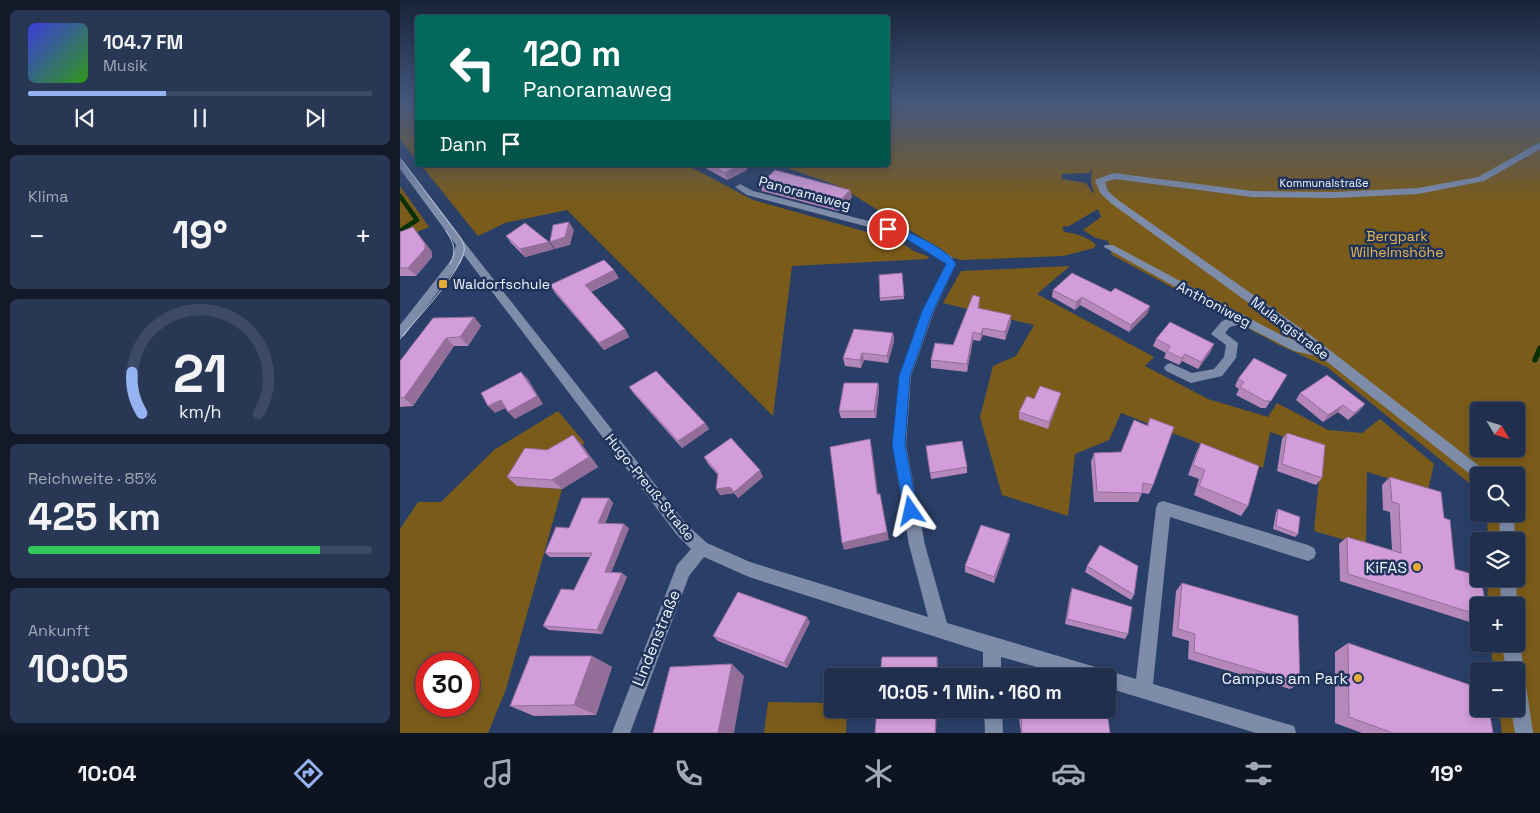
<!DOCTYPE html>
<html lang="de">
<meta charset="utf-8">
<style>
:root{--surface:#202f4d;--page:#283754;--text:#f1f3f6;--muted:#a2a9b6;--line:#3d4a65;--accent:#95b2f1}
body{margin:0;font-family:"Space Grotesk",sans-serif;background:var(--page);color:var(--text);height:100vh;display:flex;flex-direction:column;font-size:19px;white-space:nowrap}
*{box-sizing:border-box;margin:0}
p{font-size:16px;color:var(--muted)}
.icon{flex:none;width:28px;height:28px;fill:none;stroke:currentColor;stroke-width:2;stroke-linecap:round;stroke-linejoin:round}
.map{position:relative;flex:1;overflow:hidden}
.side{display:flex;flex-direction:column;gap:10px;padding:10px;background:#121a2a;width:400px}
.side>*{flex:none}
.top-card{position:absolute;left:15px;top:15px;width:475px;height:152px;border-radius:5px;box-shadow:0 2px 8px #0003,0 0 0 1px var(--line);background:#00695c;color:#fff;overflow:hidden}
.needle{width:32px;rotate:128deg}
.fabs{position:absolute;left:1070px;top:402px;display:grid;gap:10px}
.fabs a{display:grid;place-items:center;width:55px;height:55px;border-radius:5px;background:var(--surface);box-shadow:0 2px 8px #0003,0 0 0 1px var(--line);font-size:25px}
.speed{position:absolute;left:15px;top:652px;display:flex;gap:10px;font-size:25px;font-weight:700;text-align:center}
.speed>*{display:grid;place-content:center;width:65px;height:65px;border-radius:50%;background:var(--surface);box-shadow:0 2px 8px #0003,0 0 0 1px var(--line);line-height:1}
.speed .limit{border:8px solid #d22;background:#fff;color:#111}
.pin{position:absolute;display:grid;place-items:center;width:42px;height:42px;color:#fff;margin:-21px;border:2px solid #fff;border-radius:50%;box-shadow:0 1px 5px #0007}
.me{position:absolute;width:55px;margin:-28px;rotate:349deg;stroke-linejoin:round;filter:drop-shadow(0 0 4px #0008)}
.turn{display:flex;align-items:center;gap:18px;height:105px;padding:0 25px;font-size:22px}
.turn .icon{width:65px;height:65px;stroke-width:2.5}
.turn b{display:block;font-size:35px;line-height:42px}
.then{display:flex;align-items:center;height:48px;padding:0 25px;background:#0003;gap:10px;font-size:19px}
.big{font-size:38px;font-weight:700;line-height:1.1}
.side .widget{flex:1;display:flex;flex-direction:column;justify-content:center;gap:8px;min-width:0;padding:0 18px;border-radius:8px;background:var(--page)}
.side .dial{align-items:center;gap:0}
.dial svg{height:130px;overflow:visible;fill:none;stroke:var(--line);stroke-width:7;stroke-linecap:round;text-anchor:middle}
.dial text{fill:var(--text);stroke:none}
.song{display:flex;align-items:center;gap:15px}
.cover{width:60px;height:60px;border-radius:8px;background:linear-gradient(135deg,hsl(240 70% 55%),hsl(110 70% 35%))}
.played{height:5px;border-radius:2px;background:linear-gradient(90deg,var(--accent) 40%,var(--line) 40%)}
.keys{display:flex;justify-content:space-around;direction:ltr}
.heat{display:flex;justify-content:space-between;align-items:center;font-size:28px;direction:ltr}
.charge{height:8px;border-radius:4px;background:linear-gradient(90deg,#34c759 85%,var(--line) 0)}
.trip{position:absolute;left:424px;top:668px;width:292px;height:50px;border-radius:5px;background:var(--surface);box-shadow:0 2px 8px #0003,0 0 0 1px var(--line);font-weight:700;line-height:50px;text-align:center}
.menu{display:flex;height:80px;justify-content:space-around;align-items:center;background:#0d131f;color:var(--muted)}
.menu .icon{width:35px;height:35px}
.menu .active{color:var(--accent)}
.menu b{font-size:22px;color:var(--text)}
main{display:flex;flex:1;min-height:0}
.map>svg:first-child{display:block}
.green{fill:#7a5b1a;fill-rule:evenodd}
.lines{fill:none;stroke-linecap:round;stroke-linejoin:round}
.stream-far1{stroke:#083005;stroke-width:4.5}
.stream{stroke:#083005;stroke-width:5.5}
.minor{fill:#7d8ca9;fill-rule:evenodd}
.tram{stroke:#c5cede;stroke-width:1}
.wall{fill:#b587bb}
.shaded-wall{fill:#936e99}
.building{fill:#d29dda;stroke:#936e99}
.route{fill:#1a73e8;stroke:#114b97}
.poi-dot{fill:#e5ad35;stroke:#20345b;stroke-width:2}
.labels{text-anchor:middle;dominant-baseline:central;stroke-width:5;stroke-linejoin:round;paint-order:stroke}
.far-street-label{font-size:11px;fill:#eef4fe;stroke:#20345b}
.street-label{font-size:14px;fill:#eef4fe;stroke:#20345b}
.park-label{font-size:14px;fill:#eab64e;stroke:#20345b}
.poi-label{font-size:14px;fill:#eef4fe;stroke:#20345b;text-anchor:start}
.near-poi-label{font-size:16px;fill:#eef4fe;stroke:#20345b;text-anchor:end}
.near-street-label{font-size:16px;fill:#eef4fe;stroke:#20345b}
</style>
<main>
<section class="side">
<div class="widget">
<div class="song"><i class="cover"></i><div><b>104.7 FM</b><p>Musik</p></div></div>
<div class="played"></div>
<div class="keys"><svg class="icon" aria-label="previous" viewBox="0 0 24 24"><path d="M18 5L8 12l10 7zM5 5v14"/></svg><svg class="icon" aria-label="pause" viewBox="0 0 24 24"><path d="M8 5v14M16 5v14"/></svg><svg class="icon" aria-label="next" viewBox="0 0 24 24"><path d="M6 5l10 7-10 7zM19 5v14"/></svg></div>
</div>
<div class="widget"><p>Klima</p>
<div class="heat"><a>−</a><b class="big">19°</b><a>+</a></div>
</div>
<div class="widget dial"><svg viewBox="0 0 100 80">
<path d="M14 69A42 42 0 1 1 86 69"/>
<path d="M14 69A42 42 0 0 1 8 44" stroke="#95b2f1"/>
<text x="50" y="56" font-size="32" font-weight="700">21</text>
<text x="50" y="72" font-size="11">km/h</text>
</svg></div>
<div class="widget"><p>Reichweite · 85%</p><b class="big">425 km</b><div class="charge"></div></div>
<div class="widget"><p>Ankunft</p><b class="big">10:05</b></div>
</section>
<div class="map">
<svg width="1140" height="733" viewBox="0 0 1140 733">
<rect width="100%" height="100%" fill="#2a3f67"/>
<g class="green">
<path d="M 0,101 L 17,101 L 17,161 L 0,139 Z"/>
<path d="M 488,101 L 1140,101 L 1140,733 L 1102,733 L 1099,709 L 1116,709 L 1116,671 L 1094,671 L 1090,644 L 1116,644 L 1116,606 L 1087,606 L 1088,579 L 1116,579 L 1116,541 L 1088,541 L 1087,514 L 1116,514 L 1116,476 L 1079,476 L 1079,497 L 1074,487 L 927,367 L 877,344 L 712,255 L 708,241 L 696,238 L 683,230 L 701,217 L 698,209 L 669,226 L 662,227 L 664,232 C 675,233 688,237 696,245 L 694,248 L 663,256 L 562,260 L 554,258 L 441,187 L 379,165 L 488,165 ZM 692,169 L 691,181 L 694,195 L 686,183 L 662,179 L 662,174 L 689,173 ZM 1079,411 L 1116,411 L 1116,449 L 1079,449 Z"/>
<path d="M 21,165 L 287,165 L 353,200 L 499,241 L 514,251 L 529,257 L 527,259 L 392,266 L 373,416 L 167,210 L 105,223 L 78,236 Z"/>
<path d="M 0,186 L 29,227 L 0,239 Z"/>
<path d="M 670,266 L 637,294 L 754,357 L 745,366 L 808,399 L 868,417 L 877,403 L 928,430 L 962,433 L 980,419 L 1034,464 L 1028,490 L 967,472 L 966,546 L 914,531 L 922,450 L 870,432 L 863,468 L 721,413 L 709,440 L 675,454 L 668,516 L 602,495 L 580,417 L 593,366 L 616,356 L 634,325 L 543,303 L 561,271 Z"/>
<path d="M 158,411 L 185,443 L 118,486 L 162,489 L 106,689 L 88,733 L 0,733 L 0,529 L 18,502 L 41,502 L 94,450 ZM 26,664 L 69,664 L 69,706 L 26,706 Z"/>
<path d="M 368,702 L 432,703 L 432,709 L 447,709 L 446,733 L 364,733 Z"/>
</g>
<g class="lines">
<path class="stream-far1" d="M 0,196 L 17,220 L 0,231"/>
<path class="stream" d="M 1135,360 L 1140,348"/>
<g class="minor">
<path d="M 1140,142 L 1140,149 L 1084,181 L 1018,194 L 934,198 L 852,197 L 715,179 L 705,182 L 708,191 L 718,200 L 909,334 L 1087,472 L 1089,476 L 1079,476 L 1079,481 L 921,357 L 894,351 L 841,324 L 830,327 L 825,333 L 838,343 L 836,358 L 822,376 L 791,383 L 766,371 L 764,368 L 766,365 L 770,363 L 792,373 L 814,369 L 824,357 L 826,345 L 811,334 L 822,321 L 831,318 L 704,247 L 705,245 L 713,245 L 881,335 L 907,345 L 712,204 L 701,194 L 695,181 L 697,179 L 714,173 L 852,191 L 934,192 L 1018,188 L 1078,177 Z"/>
<path d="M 0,160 L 3,161 L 65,243 L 287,525 L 307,543 L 350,562 L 528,617 L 509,545 L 492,445 L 499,376 L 522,311 L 546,264 L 543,260 L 499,235 L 347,195 L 335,187 L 340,184 L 353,191 L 507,231 L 551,256 L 556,264 L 534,311 L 511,376 L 506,445 L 525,545 L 547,623 L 736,679 L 756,508 L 758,503 L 763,501 L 908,545 L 914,548 L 916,553 L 914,558 L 908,561 L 770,517 L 753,684 L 887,724 L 894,726 L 896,733 L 856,733 L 708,688 L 708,676 L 669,676 L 601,657 L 601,676 L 583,676 L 583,652 L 349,577 L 304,557 L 289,576 L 230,733 L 212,733 L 277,565 L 291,549 L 277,535 L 64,255 L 61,262 L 4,336 L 0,337 L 0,325 L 52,259 L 56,245 L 0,169 Z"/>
<path d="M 1100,514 L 1114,514 L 1115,541 L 1099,541 Z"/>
<path d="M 1100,579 L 1116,579 L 1117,606 L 1116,608 L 1116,606 L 1101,606 Z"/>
<path d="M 1116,638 L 1120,644 L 1133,733 L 1115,733 L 1111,709 L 1116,709 L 1116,671 L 1106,671 L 1102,644 L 1116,644 Z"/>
<path d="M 584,709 L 602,709 L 603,733 L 585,733 Z"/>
</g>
<g class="tram">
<path d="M 0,158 L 60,237 C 63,242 65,246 64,252 C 57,277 17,318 0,339"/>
<path d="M 46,231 C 54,243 57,251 50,264"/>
</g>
</g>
<g class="wall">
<path d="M 300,165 L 346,165 L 347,170 L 327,180 Z"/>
<path d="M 360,184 L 450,190 L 452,197 L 438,211 L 362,191 Z"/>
<path d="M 13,227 L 32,252 L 32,257 L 16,276 L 0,276 L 0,232 Z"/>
<path d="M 106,236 L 149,242 L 154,249 L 125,257 L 111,243 Z"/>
<path d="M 502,273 L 504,299 L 480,301 L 480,298 Z"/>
<path d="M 219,278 L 191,292 L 225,329 L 229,337 L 204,350 L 155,293 L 150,285 Z"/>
<path d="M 653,290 L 711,292 L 750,306 L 747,314 L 729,332 L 680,305 L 675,310 L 652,297 Z"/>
<path d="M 580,304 L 579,309 L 611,322 L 605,340 L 583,335 L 580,341 L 573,340 L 567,372 L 531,368 L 531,360 L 553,345 Z"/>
<path d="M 74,317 L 81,326 L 68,346 L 54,346 L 13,406 L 0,407 L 0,361 Z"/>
<path d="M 493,333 L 494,341 L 488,363 L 464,360 L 461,368 L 445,366 L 443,358 Z"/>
<path d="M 756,339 L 811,351 L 798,369 L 782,361 L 779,365 L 764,358 L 766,353 L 753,346 Z"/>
<path d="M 887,375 L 866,408 L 861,408 L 836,395 L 839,389 L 835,386 L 838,379 Z"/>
<path d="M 478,383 L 479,390 L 476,418 L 441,418 L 439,411 Z"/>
<path d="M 229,387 L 305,423 L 309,429 L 282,448 L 234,394 Z"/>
<path d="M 900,393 L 965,404 L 959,411 L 948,420 L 938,412 L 923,422 L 896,400 Z"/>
<path d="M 634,399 L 659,400 L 648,429 L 619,419 L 619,412 Z"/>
<path d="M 750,418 L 753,485 L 749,494 L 742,493 L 738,502 L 694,502 L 691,462 L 694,453 L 721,452 L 747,425 Z"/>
<path d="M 887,433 L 922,478 L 916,485 L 877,471 L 882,439 Z"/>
<path d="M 173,435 L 182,445 L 198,467 L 162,489 L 117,486 L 107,477 L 147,450 Z"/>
<path d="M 801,443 L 848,506 L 841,516 L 794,495 L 799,479 L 788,475 L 796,453 Z"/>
<path d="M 527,453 L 567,467 L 567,473 L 531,479 Z"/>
<path d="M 304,457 L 363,477 L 338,498 L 334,493 L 320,495 L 318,475 L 308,464 Z"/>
<path d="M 990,477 L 1044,518 L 1055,569 L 1079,606 L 1079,623 L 1076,624 L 940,581 L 939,544 L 947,537 L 992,550 L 990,512 L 983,510 L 982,485 Z"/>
<path d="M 209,498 L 213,503 L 205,524 L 229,528 L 211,572 L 222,573 L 227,577 L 202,634 L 149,630 L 143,626 L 174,590 L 190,557 L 150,557 L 145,553 L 169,528 Z"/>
<path d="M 878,509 L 898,534 L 895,537 L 873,529 L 876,512 Z"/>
<path d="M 610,534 L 609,540 L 594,583 L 565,572 L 565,566 Z"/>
<path d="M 687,566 L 734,595 L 731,600 L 685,572 Z"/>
<path d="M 782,583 L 900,683 L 890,689 L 788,659 L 789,641 L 772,636 L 776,591 Z"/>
<path d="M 672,588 L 728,634 L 725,639 L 665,624 L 670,594 Z"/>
<path d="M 410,622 L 387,668 L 318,641 L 313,636 Z"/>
<path d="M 948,643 L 1093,733 L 962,733 L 935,723 L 935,652 Z"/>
<path d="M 192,656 L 212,667 L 196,715 L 134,716 L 110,706 Z"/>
<path d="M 621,714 L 710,733 L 621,733 L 619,719 Z"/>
</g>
<g class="shaded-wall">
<path d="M 340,165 L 346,165 L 347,170 L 327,180 L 325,173 Z"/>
<path d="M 450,190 L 452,197 L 438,211 L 437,204 Z"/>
<path d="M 169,222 L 174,230 L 170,245 L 155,249 L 150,242 Z"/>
<path d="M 13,227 L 32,252 L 32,257 L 16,276 L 8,268 Z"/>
<path d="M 149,242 L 154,249 L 125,257 L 120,249 Z"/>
<path d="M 214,270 L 219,278 L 189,292 L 185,285 Z"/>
<path d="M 682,297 L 680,305 L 675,310 L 676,302 Z"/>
<path d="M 750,306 L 747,314 L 729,332 L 731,325 Z"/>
<path d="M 611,315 L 611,322 L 605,340 L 605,332 Z"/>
<path d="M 74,317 L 81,326 L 68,346 L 60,337 Z"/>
<path d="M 583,328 L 583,335 L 580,341 L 581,334 Z"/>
<path d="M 225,329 L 229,337 L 204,350 L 199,343 Z"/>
<path d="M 573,332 L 573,340 L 567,372 L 567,364 Z"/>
<path d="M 493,333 L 494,341 L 488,363 L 487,356 Z"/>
<path d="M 46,338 L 54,346 L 13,406 L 4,398 Z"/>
<path d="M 814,344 L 811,351 L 798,369 L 801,362 Z"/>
<path d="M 462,353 L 464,360 L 461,368 L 460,360 Z"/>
<path d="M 785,354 L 782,361 L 779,365 L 782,358 Z"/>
<path d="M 121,372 L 128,379 L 143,404 L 115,419 L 108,412 Z"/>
<path d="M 478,383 L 479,390 L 476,418 L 474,411 Z"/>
<path d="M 661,393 L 659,400 L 648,429 L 649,422 Z"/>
<path d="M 101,400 L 108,407 L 95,413 L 88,406 Z"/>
<path d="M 965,404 L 959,411 L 948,420 L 954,413 Z"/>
<path d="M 943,405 L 938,412 L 923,422 L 928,415 Z"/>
<path d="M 305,423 L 309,429 L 282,448 L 278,441 Z"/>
<path d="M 173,435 L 182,445 L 198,467 L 162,489 L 152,480 Z"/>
<path d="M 470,439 L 472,448 L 479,503 L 477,494 Z"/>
<path d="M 360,470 L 363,477 L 338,498 L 334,492 Z"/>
<path d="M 330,487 L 334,493 L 320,495 L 316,489 Z"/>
<path d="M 480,494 L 489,540 L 444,550 L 442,543 Z"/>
<path d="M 209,498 L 213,503 L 203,528 L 198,523 Z"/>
<path d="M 224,524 L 229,528 L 210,576 L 205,572 Z"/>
<path d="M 610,534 L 609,540 L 594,583 L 594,577 Z"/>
<path d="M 222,573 L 227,577 L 202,634 L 197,630 Z"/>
<path d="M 407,617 L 410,622 L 387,668 L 384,663 Z"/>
<path d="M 192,656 L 212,667 L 196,715 L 174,705 Z"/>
<path d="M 537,657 L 538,663 L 538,676 L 537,676 Z"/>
<path d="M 332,664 L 344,676 L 334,733 L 318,733 Z"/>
<path d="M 536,709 L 537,709 L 536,733 L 535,733 Z"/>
</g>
<g class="building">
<path d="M 310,165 L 340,165 L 325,173 Z"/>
<path d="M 375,170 L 450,190 L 437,204 L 360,184 Z"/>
<path d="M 169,222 L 165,237 L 150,242 L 153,225 Z"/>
<path d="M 125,223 L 149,242 L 120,249 L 106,236 Z"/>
<path d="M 13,227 L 25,244 L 25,249 L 8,268 L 0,268 L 0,232 Z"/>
<path d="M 204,260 L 214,270 L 185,285 L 225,329 L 199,343 L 150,285 Z"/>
<path d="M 502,273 L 504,296 L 480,298 L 479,275 Z"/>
<path d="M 672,273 L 711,292 L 715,288 L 750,306 L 731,325 L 682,297 L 676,302 L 653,290 Z"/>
<path d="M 573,295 L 580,297 L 578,308 L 611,315 L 605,332 L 583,328 L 581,334 L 573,332 L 567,364 L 531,360 L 535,343 L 553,345 Z"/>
<path d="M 74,317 L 60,337 L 46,338 L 4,398 L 0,398 L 0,361 L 33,318 Z"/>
<path d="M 770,322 L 814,344 L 801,362 L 785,354 L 782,358 L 773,354 L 767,351 L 770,346 L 756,339 Z"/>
<path d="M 454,329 L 493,333 L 487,356 L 462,353 L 460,360 L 443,358 Z"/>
<path d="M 854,358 L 887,375 L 871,401 L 865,401 L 840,387 L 844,382 L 838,379 Z"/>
<path d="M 256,371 L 305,423 L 278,441 L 229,387 Z"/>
<path d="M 121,372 L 137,396 L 108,412 L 101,400 L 88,406 L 81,393 Z"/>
<path d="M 927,375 L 965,404 L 954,413 L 943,405 L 928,415 L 900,393 Z"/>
<path d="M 444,383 L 478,383 L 474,411 L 439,411 Z"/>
<path d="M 640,386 L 661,393 L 649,422 L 619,412 L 627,396 L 634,399 Z"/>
<path d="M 750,418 L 774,427 L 753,485 L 743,483 L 742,493 L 697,492 L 694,453 L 721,452 L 734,420 L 748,426 Z"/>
<path d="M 887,433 L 925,445 L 922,478 L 882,464 Z"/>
<path d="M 173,435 L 189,457 L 152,480 L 107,477 L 125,448 L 147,450 Z"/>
<path d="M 331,438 L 360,470 L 334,492 L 330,487 L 316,489 L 318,473 L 304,457 Z"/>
<path d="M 470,439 L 477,494 L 480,494 L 487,532 L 442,543 L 430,447 Z"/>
<path d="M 562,441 L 567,467 L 530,473 L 526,446 Z"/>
<path d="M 801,443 L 859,466 L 848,506 L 799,486 L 805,470 L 793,465 Z"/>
<path d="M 990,477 L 1041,492 L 1044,518 L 1050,520 L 1055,569 L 1079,576 L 1079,579 L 1081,579 L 1086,606 L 1079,606 L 1079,615 L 948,574 L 947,537 L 1001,553 L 999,504 L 992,502 Z"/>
<path d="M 182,498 L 209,498 L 198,523 L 224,524 L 205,572 L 222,573 L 197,630 L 143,626 L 161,589 L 174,590 L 192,553 L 145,553 L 156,527 L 169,528 Z"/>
<path d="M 878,509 L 900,517 L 898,534 L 876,526 Z"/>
<path d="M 581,525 L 610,534 L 594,577 L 565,566 Z"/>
<path d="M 700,545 L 738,566 L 734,595 L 687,566 Z"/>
<path d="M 782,583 L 898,616 L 900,683 L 794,652 L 795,634 L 778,629 Z"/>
<path d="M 672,588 L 732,607 L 728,634 L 667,619 Z"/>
<path d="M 338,592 L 407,617 L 384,663 L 313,636 Z"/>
<path d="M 948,643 L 1079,688 L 1079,709 L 1089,709 L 1093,733 L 993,733 L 949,717 Z"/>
<path d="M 130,656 L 192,656 L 174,705 L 110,706 Z"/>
<path d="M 482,657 L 537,657 L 537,676 L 480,676 Z"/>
<path d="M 332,664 L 318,733 L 253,733 L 270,667 Z"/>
<path d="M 477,709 L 536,709 L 535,733 L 475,733 Z"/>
<path d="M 707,710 L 710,733 L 622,733 L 621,714 Z"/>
</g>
<linearGradient id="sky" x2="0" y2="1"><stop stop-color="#172339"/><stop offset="0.5" stop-color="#44587f"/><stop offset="1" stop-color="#44587f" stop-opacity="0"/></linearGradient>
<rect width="1140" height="204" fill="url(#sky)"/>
<path class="route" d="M 488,226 C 508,231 544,246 556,264 L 533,311 L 510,376 L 505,445 L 518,511 L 516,516 L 511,518 L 506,516 L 504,511 L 492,445 L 499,376 L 522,311 L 546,264 L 500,235 L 485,231 L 485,227 Z"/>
<g class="poi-dot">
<rect x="38" y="279" width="10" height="10" rx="2.5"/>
<circle cx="1017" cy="567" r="5"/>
<circle cx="958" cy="678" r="5"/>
</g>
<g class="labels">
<g class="far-street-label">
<text x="924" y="183">Kommunalstraße</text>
</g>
<g class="street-label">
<text transform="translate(405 193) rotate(15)">Panoramaweg</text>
<text transform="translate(814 304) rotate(28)">Anthoniweg</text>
<text transform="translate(890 328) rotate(37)">Mulangstraße</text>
<text transform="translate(250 487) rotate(51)">Hugo-Preuß-Straße</text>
</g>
<g class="park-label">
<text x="997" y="236">Bergpark<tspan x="997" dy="16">Wilhelmshöhe</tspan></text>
</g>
<g class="poi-label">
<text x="53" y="284">Waldorfschule</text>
</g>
<g class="near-poi-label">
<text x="1007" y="567">KiFAS</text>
<text x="948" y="678">Campus am Park</text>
</g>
<g class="near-street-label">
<text transform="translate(256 638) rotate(-68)">Lindenstraße</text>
</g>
</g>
</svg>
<div class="fabs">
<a><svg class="needle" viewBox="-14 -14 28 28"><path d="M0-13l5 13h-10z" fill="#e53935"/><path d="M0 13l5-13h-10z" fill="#a2a9b6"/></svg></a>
<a><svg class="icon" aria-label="search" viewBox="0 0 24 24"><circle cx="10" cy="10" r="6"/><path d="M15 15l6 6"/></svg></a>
<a><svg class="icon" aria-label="layers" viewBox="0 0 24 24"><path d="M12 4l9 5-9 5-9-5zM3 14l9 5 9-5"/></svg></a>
<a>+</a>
<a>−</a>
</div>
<div class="speed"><div class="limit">30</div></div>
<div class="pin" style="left:488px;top:229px;background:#d93025"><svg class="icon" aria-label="arrive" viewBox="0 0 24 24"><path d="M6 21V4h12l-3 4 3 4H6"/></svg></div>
<svg class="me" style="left:511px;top:511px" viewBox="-20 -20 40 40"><path d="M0-17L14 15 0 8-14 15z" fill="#1a73e8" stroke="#fff" stroke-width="4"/></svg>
<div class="trip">10:05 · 1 Min. · 160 m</div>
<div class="top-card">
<div class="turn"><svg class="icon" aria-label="left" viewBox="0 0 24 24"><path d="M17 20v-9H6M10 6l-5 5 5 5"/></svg><div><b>120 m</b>Panoramaweg</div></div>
<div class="then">Dann<svg class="icon" aria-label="arrive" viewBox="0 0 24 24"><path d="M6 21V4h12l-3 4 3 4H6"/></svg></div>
</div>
</div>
</main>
<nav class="menu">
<b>10:04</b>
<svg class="icon active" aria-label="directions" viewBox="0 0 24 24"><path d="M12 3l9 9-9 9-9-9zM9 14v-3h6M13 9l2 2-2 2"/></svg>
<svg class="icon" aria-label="music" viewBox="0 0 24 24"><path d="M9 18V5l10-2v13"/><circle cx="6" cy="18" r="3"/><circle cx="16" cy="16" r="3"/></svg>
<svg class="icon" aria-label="phone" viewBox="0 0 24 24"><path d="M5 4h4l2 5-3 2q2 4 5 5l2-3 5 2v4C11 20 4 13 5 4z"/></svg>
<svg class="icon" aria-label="climate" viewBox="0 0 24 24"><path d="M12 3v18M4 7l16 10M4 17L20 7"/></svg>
<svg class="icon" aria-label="car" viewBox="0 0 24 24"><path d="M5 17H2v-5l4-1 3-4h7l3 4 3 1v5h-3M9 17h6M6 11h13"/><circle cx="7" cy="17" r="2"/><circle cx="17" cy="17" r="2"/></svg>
<svg class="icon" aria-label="filters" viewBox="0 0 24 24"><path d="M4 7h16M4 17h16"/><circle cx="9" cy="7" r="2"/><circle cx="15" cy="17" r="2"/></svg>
<b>19°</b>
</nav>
